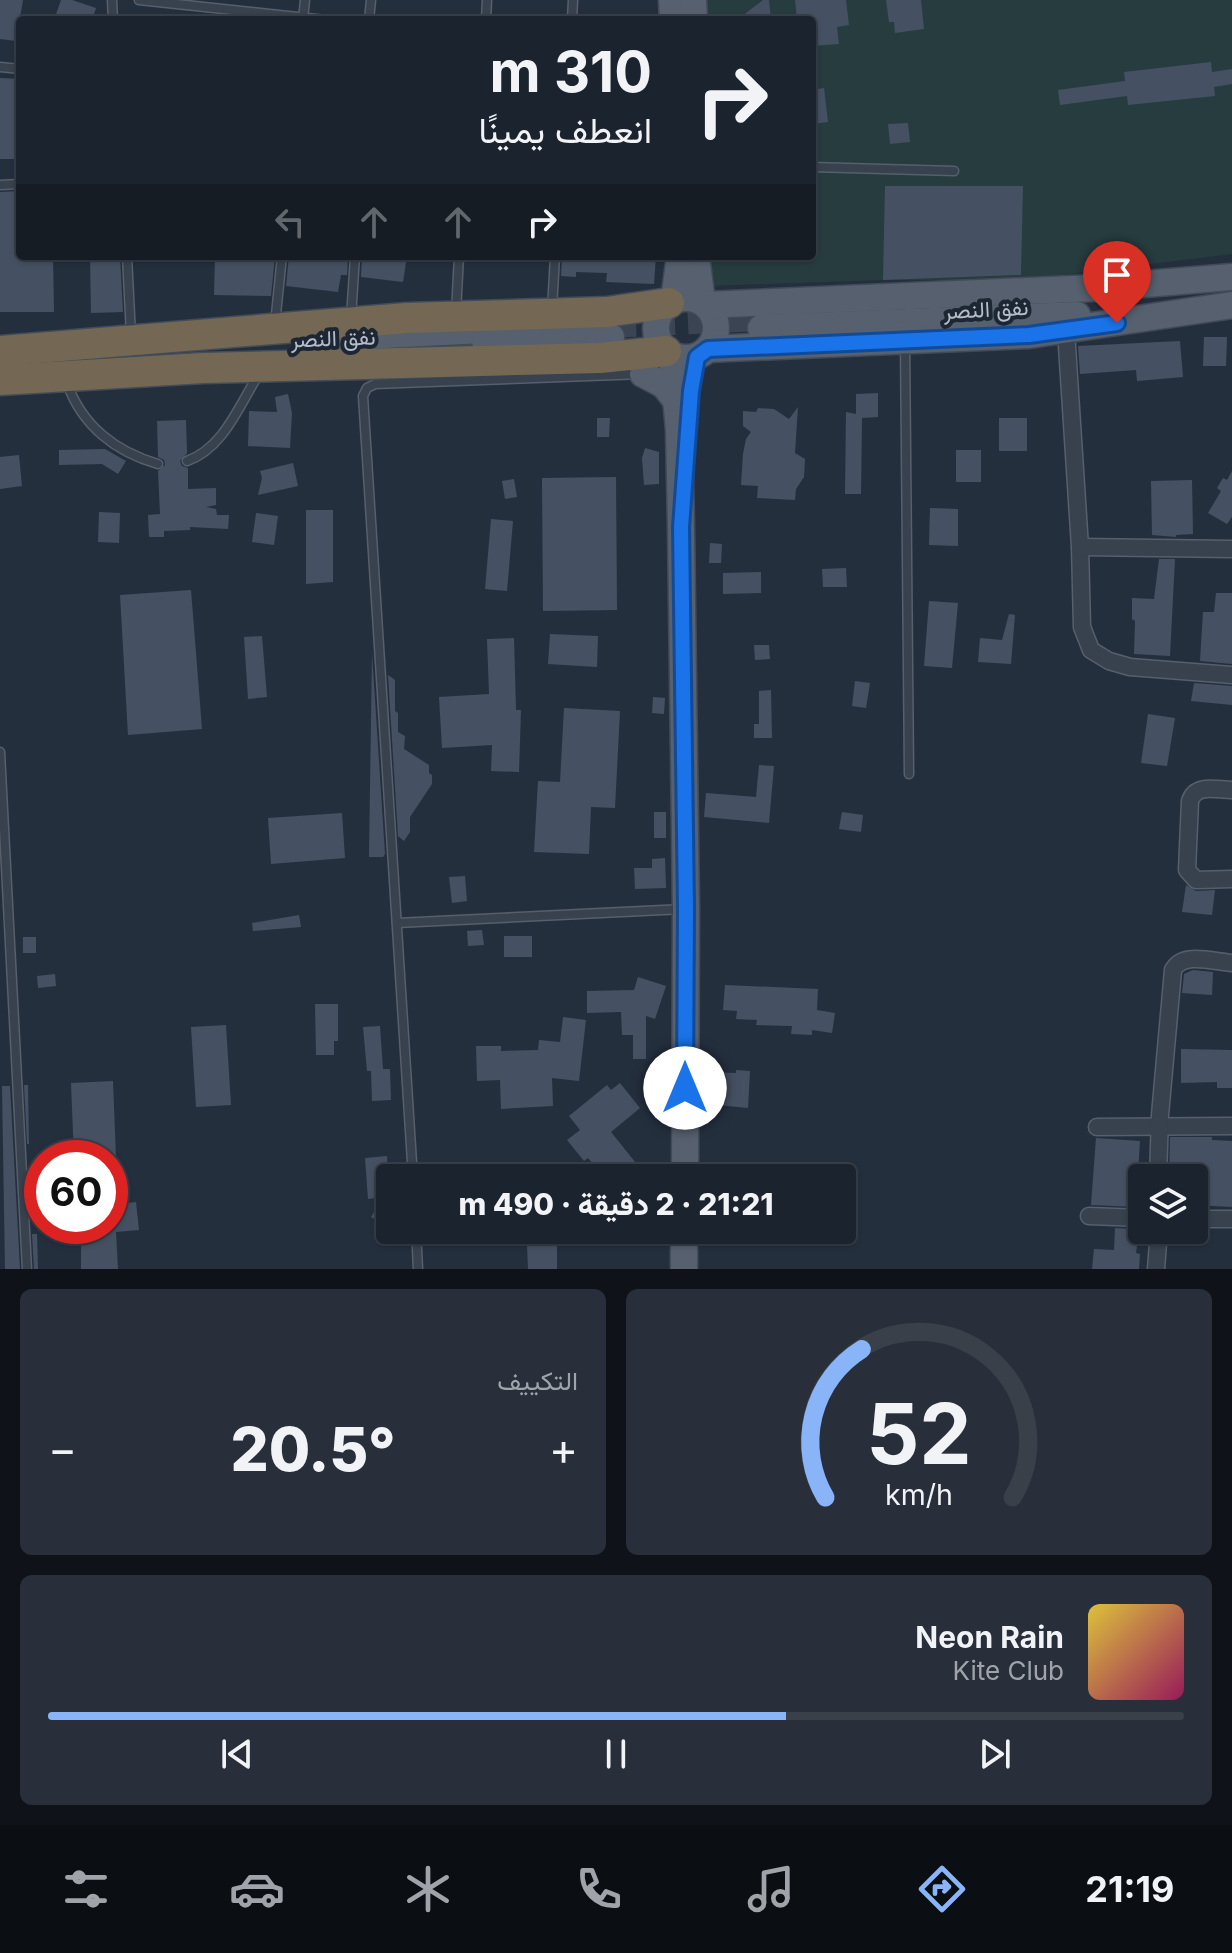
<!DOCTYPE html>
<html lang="ar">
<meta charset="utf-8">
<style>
:root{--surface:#1b232e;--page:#282f3a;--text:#f1f3f6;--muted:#a0a4aa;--line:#39404a;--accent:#8ab4f8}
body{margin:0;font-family:Inter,Vazirmatn,sans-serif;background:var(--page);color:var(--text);direction:rtl;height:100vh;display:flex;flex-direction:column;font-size:30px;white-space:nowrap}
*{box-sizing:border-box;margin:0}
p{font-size:26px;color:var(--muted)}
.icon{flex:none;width:44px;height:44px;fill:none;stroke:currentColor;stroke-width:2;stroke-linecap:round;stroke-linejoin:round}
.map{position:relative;height:1269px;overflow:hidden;direction:ltr}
.sheet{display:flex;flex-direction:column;gap:20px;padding:20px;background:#0f1319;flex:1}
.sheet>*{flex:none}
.top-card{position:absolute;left:16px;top:16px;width:800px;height:244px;border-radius:8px;box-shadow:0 2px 6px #0004,0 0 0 2px var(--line);direction:rtl;background:#1b232e;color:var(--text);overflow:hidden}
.fabs{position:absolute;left:1128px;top:1164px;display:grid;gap:16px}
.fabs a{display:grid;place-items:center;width:80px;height:80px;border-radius:8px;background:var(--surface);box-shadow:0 2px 6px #0004,0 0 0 2px var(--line);font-size:40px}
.speed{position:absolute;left:24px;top:1140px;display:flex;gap:16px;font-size:40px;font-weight:700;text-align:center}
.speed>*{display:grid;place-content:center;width:104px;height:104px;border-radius:50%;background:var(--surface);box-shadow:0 2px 6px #0004,0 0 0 2px var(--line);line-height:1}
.speed .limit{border:12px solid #d22;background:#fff;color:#111}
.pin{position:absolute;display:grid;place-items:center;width:68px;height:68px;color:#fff;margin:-82px -34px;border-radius:50% 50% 50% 0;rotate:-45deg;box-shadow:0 0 8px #0007}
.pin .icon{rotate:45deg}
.me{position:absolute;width:88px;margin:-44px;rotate:0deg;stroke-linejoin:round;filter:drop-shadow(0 0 6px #0008)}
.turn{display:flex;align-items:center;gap:28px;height:168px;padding:0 32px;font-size:36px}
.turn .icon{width:104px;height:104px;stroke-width:2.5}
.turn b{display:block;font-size:56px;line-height:68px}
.lanes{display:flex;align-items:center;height:76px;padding:0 32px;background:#0003;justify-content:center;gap:40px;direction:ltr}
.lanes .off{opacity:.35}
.big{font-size:60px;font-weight:800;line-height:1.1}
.sheet .tile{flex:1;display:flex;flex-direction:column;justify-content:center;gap:12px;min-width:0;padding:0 28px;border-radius:12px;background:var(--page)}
.sheet .dial{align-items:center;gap:0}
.dial svg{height:208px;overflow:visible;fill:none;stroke:var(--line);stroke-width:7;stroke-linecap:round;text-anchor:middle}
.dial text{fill:var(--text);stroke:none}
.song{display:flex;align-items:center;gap:24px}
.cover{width:96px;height:96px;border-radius:12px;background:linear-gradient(135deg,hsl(50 70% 55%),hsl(330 70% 35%))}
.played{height:8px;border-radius:4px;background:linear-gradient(90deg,var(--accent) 65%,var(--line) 65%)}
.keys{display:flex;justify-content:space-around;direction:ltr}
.heat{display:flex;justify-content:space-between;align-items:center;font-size:44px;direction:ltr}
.sheet .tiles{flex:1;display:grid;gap:20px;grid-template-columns:1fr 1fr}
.tile:last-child{grid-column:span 2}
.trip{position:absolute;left:376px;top:1164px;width:480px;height:80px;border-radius:8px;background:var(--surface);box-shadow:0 2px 6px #0004,0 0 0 2px var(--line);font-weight:800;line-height:80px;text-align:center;direction:rtl}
.tab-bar{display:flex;height:128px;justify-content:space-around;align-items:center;background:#0b0e12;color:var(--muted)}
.tab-bar .icon{width:56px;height:56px}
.tab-bar .on{color:var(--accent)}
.tab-bar b{font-size:36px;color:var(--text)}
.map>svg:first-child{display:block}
.green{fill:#263c3f}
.building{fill:#455162}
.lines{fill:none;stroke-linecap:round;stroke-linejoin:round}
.primary-tunnel{stroke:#3a4453;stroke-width:26;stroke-dasharray:26 13;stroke-linecap:butt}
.lane-casing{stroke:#565f6c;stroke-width:11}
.street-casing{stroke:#565f6c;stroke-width:19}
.primary-casing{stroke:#414a57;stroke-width:29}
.highway-casing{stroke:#434c59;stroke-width:33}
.lane{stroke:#38414e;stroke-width:8}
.street{stroke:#38414e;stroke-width:16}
.primary{stroke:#56606e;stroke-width:26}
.highway{stroke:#746855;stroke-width:30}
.route-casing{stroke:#114b97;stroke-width:20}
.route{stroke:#1a73e8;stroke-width:14}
.labels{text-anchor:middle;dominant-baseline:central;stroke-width:8;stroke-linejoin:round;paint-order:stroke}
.street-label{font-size:22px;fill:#b4bcc9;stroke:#1d2633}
</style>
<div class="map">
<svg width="1232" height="1269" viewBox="0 0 1232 1269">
<rect width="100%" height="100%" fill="#242f3e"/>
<path class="green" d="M 701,0 L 1232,0 L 1232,254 L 1021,280 L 883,280 L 708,286 L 708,256 L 812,256 L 812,20 L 702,20 Z"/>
<g class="building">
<path d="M 0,0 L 23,0 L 16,41 L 0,39 Z"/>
<path d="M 61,0 L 72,0 L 96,8 L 92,20 L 54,20 Z"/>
<path d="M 763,0 L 769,0 L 771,20 L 737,20 Z"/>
<path d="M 795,0 L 846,0 L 849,25 L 837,27 L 839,44 L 812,46 L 812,20 L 797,20 Z"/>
<path d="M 886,0 L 921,0 L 924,29 L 895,33 L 894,22 L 889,22 Z"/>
<path d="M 1211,62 L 1212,72 L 1232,69 L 1232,84 L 1214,87 L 1215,96 L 1128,105 L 1127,96 L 1060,105 L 1058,90 L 1125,81 L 1124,72 Z"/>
<path d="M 0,78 L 20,79 L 20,156 L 14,155 L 14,159 L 0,159 Z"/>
<path d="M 824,88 L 828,122 L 812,124 L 812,90 Z"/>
<path d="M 908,123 L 910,142 L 890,144 L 888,124 Z"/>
<path d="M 885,186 L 1023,186 L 1021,275 L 883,280 Z"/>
<path d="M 19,191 L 19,255 L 53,256 L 54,312 L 0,312 L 0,192 Z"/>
<path d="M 90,256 L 120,256 L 123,312 L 91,313 Z"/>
<path d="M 215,256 L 275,256 L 271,296 L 214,295 Z"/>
<path d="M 289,256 L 348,256 L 347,275 L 341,275 L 338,292 L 286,286 Z"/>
<path d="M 362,256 L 407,256 L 403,282 L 361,277 Z"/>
<path d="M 562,256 L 656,256 L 654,284 L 606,282 L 607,273 L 576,272 L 576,277 L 561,276 Z"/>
<path d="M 1204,337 L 1227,337 L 1226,366 L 1203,366 Z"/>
<path d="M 1180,341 L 1183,377 L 1137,381 L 1136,370 L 1080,374 L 1078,346 Z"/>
<path d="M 878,393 L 878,417 L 862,418 L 861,494 L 845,494 L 846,412 L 856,414 L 856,394 Z"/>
<path d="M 288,394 L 292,413 L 290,448 L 248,446 L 249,411 L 277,412 L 275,397 Z"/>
<path d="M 798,407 L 795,453 L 805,459 L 804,477 L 796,489 L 795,500 L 757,498 L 758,486 L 741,485 L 743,454 L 746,439 L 751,432 L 743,426 L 743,411 L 756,412 L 758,408 L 774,409 L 789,419 Z"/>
<path d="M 597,418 L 610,418 L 609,437 L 597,437 Z"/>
<rect x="999" y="418" width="28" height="33"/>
<path d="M 186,420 L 187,453 L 180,461 L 182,466 L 188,468 L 188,489 L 216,488 L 216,505 L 206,507 L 216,509 L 217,515 L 229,515 L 228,529 L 190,527 L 190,530 L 164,531 L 164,537 L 149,537 L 148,515 L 160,514 L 158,471 L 165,465 L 164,460 L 158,457 L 157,421 Z"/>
<path d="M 645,448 L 659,452 L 659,484 L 644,485 L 642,458 Z"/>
<path d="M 105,449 L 126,461 L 118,474 L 102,464 L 59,465 L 59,450 Z"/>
<rect x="956" y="450" width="25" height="32"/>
<path d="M 19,455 L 22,486 L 0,489 L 0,457 Z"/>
<path d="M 293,463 L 298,486 L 258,495 L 262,478 L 260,471 Z"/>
<path d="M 1232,471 L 1232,517 L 1227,524 L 1208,513 L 1221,491 L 1217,488 L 1223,478 L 1227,480 Z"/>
<path d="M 616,477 L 617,610 L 543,611 L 542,478 Z"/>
<path d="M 514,479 L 517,497 L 505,499 L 502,481 Z"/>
<path d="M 1192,480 L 1193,534 L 1176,535 L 1176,537 L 1152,535 L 1151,481 Z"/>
<path d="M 930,508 L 958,509 L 958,546 L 929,545 Z"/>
<path d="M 306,510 L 333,510 L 333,582 L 306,584 Z"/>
<path d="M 99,512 L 120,513 L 119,543 L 98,542 Z"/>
<path d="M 256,513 L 278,516 L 274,545 L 252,542 Z"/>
<path d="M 491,519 L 513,521 L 507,591 L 485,589 Z"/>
<path d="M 710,543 L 722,544 L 721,563 L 709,563 Z"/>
<path d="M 1159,559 L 1175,559 L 1170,656 L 1134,654 L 1135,621 L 1132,619 L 1132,598 L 1154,599 Z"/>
<path d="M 846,568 L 847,587 L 823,587 L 822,569 Z"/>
<path d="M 761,572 L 761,593 L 723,594 L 723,573 Z"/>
<path d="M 191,590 L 202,729 L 128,735 L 120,595 Z"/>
<path d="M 1216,593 L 1232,593 L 1232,664 L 1200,661 L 1203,612 L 1214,612 Z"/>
<path d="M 929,601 L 958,603 L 952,668 L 924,666 Z"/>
<path d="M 1009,614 L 1015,615 L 1011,664 L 978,662 L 980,638 L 1002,640 Z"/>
<path d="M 550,634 L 598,636 L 597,667 L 548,664 Z"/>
<path d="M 262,636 L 267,697 L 248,699 L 244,637 Z"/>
<path d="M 514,638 L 516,710 L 521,710 L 519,772 L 491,771 L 492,745 L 442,748 L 439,697 L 489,694 L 487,639 Z"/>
<path d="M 754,645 L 769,645 L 770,659 L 755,660 Z"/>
<path d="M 372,653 L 385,854 L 383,857 L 369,857 Z"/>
<path d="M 388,675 L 395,680 L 395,711 L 398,713 L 398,732 L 405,736 L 404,749 L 429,765 L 429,773 L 432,775 L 432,784 L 410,817 L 410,832 L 404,841 L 398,836 Z"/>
<path d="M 855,681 L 870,683 L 866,708 L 852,706 Z"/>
<path d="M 1194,683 L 1232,686 L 1232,705 L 1191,701 Z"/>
<path d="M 771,690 L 772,738 L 754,738 L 754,724 L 759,724 L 759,691 Z"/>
<path d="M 653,697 L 665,698 L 664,714 L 652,713 Z"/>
<path d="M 564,708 L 620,711 L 615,808 L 591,807 L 589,854 L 534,852 L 538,781 L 560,782 Z"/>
<path d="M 1148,714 L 1175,718 L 1167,766 L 1141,763 Z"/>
<path d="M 759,765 L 774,766 L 769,823 L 704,817 L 706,793 L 756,797 Z"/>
<rect x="654" y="812" width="12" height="26"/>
<path d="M 842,812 L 863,815 L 861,832 L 839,829 Z"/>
<path d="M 342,813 L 345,858 L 271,864 L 268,818 Z"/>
<path d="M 665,858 L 666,888 L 635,889 L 634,868 L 652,868 L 652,859 Z"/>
<path d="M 465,876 L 467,901 L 452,903 L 449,877 Z"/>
<path d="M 1186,885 L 1196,891 L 1215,890 L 1212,915 L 1182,912 Z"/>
<path d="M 299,915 L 301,927 L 253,931 L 252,923 Z"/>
<path d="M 482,930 L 484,945 L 468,946 L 467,931 Z"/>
<rect x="504" y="936" width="28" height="21"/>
<rect x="23" y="937" width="13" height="16"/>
<path d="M 1193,970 L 1213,972 L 1212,995 L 1182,993 L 1184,974 Z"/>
<path d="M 55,974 L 56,986 L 38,988 L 37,976 Z"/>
<path d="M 638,977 L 666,986 L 655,1019 L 646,1016 L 646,1059 L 633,1059 L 633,1035 L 622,1035 L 621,1012 L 587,1013 L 587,991 L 634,990 Z"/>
<path d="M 725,985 L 818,989 L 817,1010 L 835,1013 L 832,1033 L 812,1030 L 812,1035 L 791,1034 L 792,1026 L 756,1025 L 757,1020 L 736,1019 L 737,1011 L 723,1010 Z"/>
<path d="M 315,1004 L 338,1004 L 338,1041 L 334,1041 L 334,1055 L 316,1055 Z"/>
<path d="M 563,1017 L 586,1020 L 579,1081 L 552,1078 L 553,1106 L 501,1109 L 500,1080 L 477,1081 L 476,1046 L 501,1046 L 501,1051 L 538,1050 L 539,1040 L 560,1042 Z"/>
<path d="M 226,1025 L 231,1105 L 196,1107 L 191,1027 Z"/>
<path d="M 380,1026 L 383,1069 L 390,1069 L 391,1100 L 372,1101 L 371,1071 L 367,1071 L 363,1027 Z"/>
<path d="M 1181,1049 L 1232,1050 L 1232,1088 L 1217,1088 L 1217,1082 L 1181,1083 Z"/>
<path d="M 736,1070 L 750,1071 L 748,1108 L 707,1104 L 708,1072 L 736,1073 Z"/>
<path d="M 113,1081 L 116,1158 L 74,1158 L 71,1083 Z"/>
<path d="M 620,1083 L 640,1108 L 611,1132 L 648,1178 L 605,1178 L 588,1158 L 584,1161 L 567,1140 L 580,1130 L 569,1116 L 607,1085 L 611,1090 Z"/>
<path d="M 24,1085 L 28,1085 L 29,1144 L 27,1144 Z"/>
<path d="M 2,1086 L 10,1086 L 20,1269 L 5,1269 Z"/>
<path d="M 1170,1137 L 1212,1137 L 1212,1140 L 1232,1141 L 1232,1207 L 1194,1205 L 1194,1178 L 1169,1178 Z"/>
<path d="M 1096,1138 L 1140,1141 L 1136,1207 L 1091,1205 Z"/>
<path d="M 387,1156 L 390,1213 L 383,1224 L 371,1217 L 383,1197 L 368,1199 L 365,1158 Z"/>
<path d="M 136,1202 L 139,1230 L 116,1232 L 118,1269 L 81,1269 L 81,1226 L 110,1226 L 110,1205 Z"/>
<path d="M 1115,1228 L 1134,1229 L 1139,1232 L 1136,1253 L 1140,1254 L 1139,1269 L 1092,1269 L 1094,1249 L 1114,1250 Z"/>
<path d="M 32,1234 L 37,1234 L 38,1269 L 34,1269 Z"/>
<path d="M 557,1243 L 557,1269 L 528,1269 L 527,1244 Z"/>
</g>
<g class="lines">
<path class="primary-tunnel" d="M 610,325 L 761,318"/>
<defs>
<g id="lane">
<path d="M 112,0 L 113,20"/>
<path d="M 139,0 L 326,20"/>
<path d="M 303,19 L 305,0"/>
<path d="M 369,20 L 371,0"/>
<path d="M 486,20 L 487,0"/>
<path d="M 572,20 L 573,0"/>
<path d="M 0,67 L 20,69"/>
<path d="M 812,167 L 954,171"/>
<path d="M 0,185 L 20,184"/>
<path d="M 127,256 L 131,335"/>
<path d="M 552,309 L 555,256"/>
<path d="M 456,312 L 459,256"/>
<path d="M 351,318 L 355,256"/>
<path d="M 275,324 L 282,256"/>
<path d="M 905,343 L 909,774"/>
<path d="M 67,383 C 82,426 116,452 158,464"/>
<path d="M 187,461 C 224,448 239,405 259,374"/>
<path d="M 0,752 L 27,1269"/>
<path d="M 397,923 L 684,909"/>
<path d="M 413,1178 L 363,396 L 367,388 L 375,384 L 643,374 L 658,368 L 667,359"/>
<path d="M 416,1230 L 418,1269"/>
<path d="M 417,1240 L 620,1230"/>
</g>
<g id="street">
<path d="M 1066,331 L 1080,547 L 1082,627 L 1091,650 L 1109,661 L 1130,667 L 1232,675"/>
<path d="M 1080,547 L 1232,549"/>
<path d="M 1232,790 C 1216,790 1196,783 1190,801 L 1187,870 L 1196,880 L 1232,879"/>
<path d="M 1097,1127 L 1232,1126"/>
<path d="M 1158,1178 L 1160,1115 L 1173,970 C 1183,951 1214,962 1232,963"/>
<path d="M 1089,1216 L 1142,1218"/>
<path d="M 1194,1219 L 1232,1219"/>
<path d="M 1156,1269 L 1159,1230"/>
</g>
<g id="primary">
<path d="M 672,0 L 673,20"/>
<path d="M 693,0 L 694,20"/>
<path d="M 696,256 L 702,302"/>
<circle cx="686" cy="328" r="30"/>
<path d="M 674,300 L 680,256"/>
<path d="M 706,305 L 1095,288 L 1232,277"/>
<path d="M 761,328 L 1077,315"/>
<path d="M 326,338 L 502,329"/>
<path d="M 485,341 L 611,337"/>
<path d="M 708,349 L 1029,335 L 1232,305"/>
<path d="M 672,356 L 679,430 L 681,527 L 686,909 L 685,1178"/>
<path d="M 643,374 L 664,385 L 675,399"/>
<path d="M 684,1269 L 684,1230"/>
</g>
<g id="highway">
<path d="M 0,351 L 407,318 L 607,312 L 669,303"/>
<path d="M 0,380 L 203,368 L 600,358 L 666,351"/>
</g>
</defs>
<use href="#lane" class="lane-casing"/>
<use href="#street" class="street-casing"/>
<use href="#primary" class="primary-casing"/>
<use href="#highway" class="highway-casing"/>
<use href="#lane" class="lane"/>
<use href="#street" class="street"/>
<use href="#primary" class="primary"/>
<use href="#highway" class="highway"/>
</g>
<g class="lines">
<defs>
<path id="route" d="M 685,1088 L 686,909 L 681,527 L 691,391 L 697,357 L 708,349 L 1029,335 L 1117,323"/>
</defs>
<use href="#route" class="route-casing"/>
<use href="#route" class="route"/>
</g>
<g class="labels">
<g class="street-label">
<text transform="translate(986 309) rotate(-3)">نفق النصر</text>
<text transform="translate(333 338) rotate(-2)">نفق النصر</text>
</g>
</g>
</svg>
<div class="fabs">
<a><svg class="icon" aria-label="layers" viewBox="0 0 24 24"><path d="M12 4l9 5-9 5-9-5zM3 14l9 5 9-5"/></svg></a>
</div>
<div class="speed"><div class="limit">60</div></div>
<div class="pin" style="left:1117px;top:323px;background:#d93025"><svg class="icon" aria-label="arrive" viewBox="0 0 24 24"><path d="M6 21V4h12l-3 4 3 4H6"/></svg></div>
<svg class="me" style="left:685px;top:1088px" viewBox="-20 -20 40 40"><circle r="19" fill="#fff"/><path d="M0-13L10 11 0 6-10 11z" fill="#1a73e8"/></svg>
<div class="trip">21:21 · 2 دقيقة · 490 m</div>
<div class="top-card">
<div class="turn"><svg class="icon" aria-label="right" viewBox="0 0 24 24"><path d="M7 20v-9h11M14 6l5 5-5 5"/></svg><div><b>310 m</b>انعطف يمينًا</div></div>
<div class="lanes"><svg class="icon off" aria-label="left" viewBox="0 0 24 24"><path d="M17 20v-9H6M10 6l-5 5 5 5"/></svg><svg class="icon off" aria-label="ahead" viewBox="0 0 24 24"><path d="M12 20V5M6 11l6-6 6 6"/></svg><svg class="icon off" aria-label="ahead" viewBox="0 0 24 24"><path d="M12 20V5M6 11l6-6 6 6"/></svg><svg class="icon" aria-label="right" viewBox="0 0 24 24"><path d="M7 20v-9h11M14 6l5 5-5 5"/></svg></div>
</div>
</div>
<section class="sheet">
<div class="tiles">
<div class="tile dial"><svg viewBox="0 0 100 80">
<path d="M14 69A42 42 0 1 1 86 69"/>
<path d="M14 69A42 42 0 0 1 28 12" stroke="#8ab4f8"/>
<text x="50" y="56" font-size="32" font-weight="700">52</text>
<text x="50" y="72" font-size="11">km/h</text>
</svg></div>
<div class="tile"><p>التكييف</p>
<div class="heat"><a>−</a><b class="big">20.5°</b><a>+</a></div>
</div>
<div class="tile">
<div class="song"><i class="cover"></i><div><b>Neon Rain</b><p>Kite Club</p></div></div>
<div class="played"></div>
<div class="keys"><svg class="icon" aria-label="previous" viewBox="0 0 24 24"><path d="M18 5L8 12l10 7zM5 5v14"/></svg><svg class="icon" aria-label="pause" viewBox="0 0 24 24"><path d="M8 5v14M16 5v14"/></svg><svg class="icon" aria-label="next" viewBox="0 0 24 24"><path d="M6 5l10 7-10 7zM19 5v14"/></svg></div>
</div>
</div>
</section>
<nav class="tab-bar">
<b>21:19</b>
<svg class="icon on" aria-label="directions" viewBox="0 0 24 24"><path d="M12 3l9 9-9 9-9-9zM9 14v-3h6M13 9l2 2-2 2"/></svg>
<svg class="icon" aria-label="music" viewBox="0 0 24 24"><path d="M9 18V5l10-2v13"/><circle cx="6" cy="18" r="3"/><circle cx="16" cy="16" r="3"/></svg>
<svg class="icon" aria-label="phone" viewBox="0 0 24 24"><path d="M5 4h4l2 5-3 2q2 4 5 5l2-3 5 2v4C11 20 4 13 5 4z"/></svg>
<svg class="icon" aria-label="climate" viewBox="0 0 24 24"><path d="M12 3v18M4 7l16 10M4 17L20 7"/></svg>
<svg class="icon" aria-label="car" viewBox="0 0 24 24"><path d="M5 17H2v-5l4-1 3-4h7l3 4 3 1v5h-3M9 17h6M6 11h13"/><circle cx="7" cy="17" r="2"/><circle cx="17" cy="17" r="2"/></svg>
<svg class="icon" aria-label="filters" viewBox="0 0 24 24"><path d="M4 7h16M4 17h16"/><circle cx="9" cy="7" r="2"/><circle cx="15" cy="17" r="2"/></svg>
</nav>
